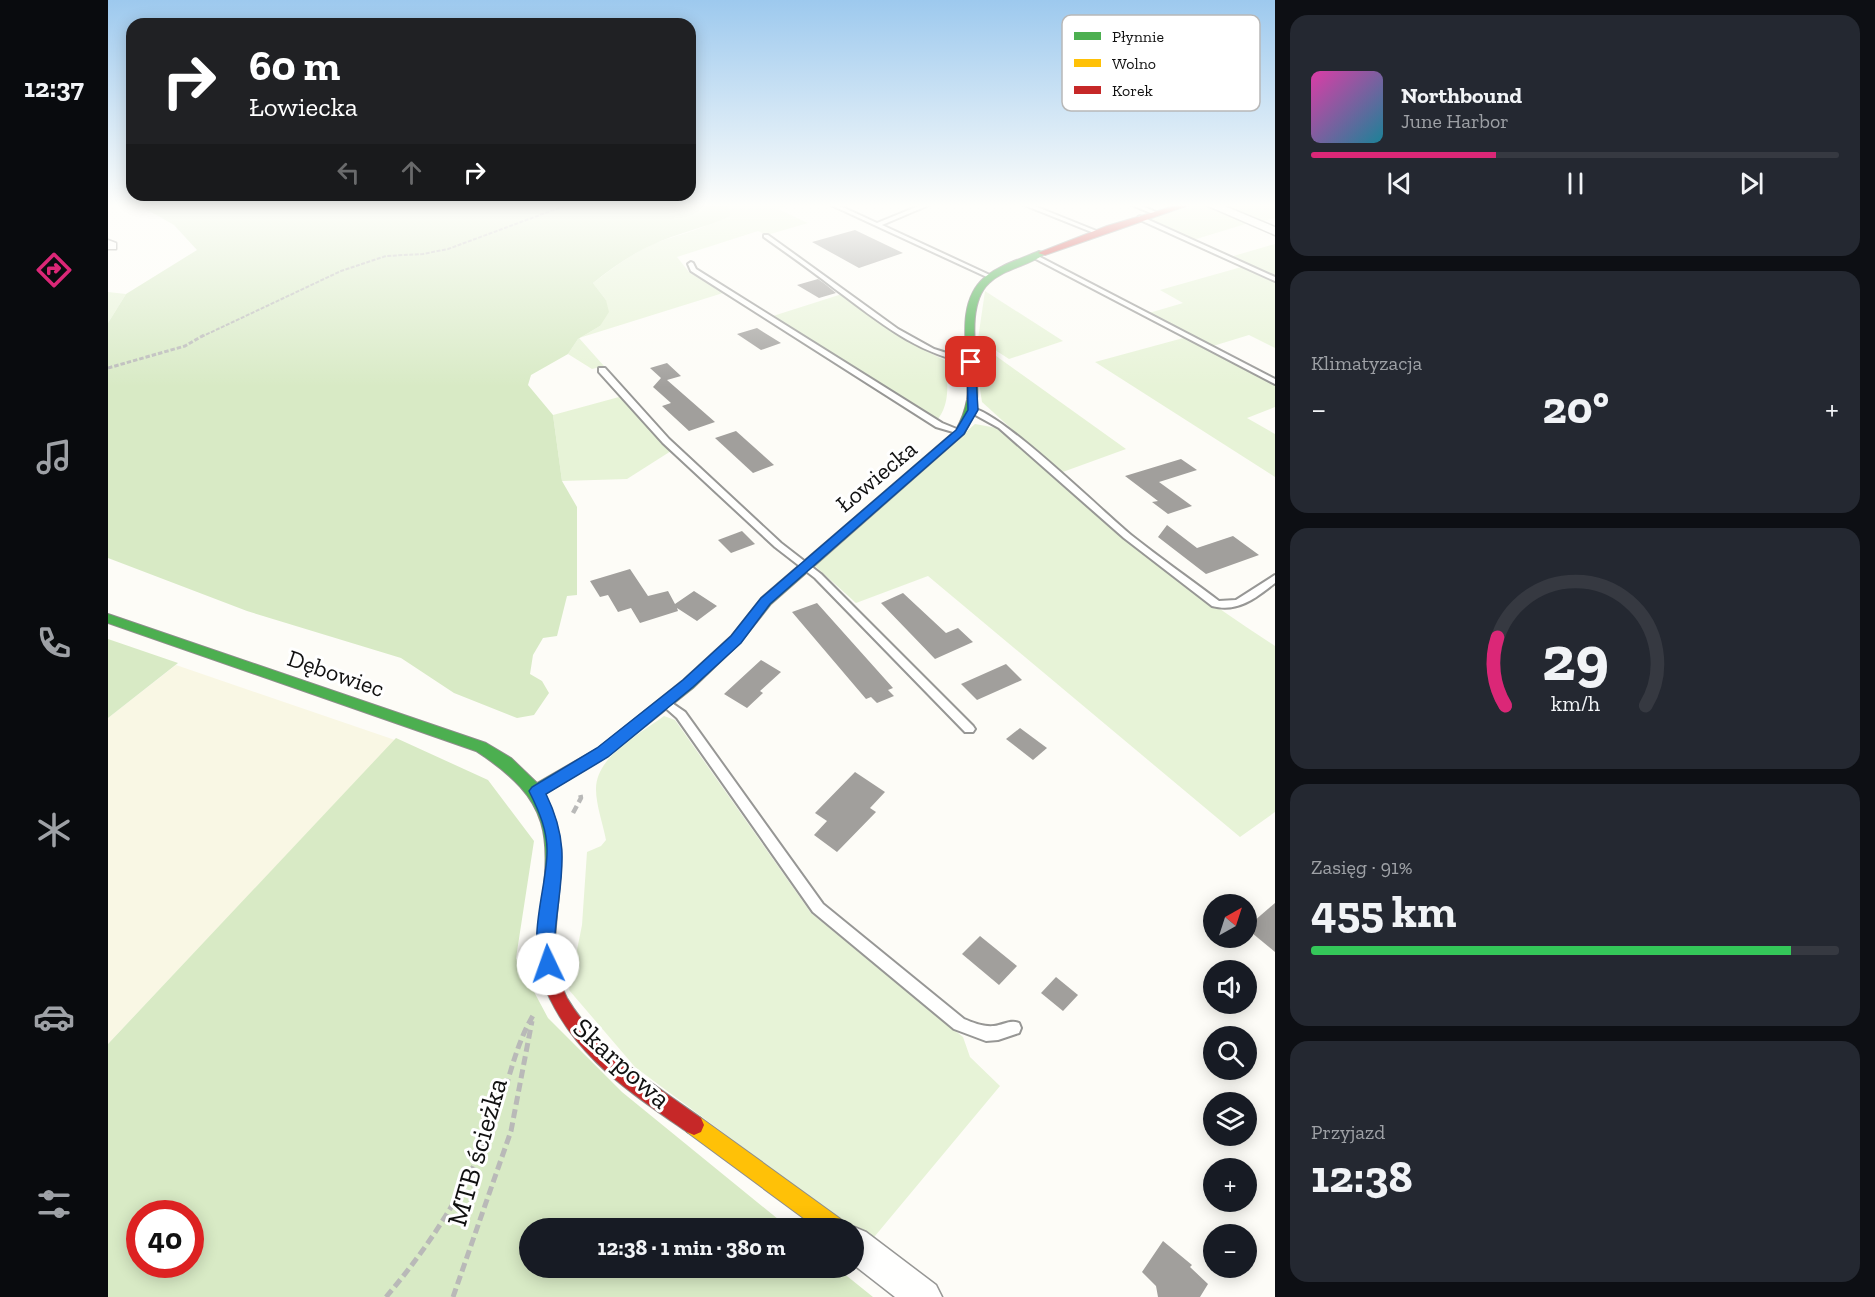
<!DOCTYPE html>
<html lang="pl">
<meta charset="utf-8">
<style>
:root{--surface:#171b24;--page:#242831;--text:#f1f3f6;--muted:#9ea1a6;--line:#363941;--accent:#db2777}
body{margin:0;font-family:"Zilla Slab",serif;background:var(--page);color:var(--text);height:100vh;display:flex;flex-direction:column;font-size:22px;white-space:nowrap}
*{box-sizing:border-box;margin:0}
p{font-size:20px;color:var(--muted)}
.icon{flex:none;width:33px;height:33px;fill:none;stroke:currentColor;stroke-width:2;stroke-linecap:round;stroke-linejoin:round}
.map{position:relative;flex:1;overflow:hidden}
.sheet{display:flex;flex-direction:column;gap:15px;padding:15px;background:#0d0f14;width:600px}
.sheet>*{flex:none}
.top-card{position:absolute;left:18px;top:18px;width:570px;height:183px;border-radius:18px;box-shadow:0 3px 15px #0003;background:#202124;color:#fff;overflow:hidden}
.needle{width:39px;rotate:39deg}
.buttons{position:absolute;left:1095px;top:894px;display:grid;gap:12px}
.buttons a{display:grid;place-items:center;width:54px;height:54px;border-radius:50%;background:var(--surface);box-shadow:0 3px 15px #0003;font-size:30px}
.speed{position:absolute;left:18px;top:1200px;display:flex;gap:12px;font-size:30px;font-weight:700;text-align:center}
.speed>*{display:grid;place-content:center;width:78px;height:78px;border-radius:50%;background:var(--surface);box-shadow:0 3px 15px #0003;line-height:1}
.speed .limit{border:9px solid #d22;background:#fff;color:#111}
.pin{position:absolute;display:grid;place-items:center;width:51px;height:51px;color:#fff;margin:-26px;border-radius:12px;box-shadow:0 3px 9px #0006}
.me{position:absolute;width:66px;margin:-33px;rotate:357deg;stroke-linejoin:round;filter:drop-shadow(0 0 4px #0008)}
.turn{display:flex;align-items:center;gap:21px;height:126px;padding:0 24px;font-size:27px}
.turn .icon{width:78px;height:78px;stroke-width:2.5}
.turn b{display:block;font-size:42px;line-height:51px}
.lanes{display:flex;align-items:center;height:57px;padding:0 24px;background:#0003;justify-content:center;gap:30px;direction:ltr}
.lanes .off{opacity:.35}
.big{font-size:45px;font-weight:700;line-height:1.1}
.sheet .widget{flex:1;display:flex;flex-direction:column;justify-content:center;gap:9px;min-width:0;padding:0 21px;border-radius:18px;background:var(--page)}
.sheet .dial{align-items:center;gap:0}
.dial svg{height:156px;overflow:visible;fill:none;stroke:var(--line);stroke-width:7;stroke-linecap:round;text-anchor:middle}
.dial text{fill:var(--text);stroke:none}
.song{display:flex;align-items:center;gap:18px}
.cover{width:72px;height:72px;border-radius:9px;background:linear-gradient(135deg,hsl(320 70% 55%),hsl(190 70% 35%))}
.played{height:6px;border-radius:3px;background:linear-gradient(90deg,var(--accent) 35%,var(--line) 35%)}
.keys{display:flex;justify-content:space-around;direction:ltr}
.heat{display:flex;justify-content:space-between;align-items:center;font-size:33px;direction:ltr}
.charge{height:9px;border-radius:4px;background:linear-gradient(90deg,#34c759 91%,var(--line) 0)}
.trip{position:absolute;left:411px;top:1218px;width:345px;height:60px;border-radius:30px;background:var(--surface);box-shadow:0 3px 15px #0003;font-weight:700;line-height:60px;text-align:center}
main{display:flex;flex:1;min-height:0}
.dock{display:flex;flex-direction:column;width:108px;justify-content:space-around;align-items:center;background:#090b0e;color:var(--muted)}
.dock .icon{width:42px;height:42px}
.dock .current{color:var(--accent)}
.dock b{font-size:27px;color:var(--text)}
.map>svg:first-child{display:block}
.farmland{fill:#f9f7e4}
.green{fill:#e7f3d7}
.forest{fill:#d8eac5;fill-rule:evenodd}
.building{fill:#a19f9c}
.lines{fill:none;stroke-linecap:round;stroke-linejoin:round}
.lane-casing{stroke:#979795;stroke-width:4}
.street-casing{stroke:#979795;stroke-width:3}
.fast-casing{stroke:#8e8d8b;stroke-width:2}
.slow-casing{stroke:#8e8d8b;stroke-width:2}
.jam-casing{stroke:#8e8d8b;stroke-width:2}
.path-far3{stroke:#b9b9b8;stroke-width:2;stroke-dasharray:4 1.5;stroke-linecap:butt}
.path-far2{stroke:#b9b9b8;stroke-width:3;stroke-dasharray:4.5 2;stroke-linecap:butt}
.path-far1{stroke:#b9b9b8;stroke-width:4.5;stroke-dasharray:8 4;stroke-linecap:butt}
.path{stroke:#b9b9b8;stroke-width:5;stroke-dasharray:9 4.5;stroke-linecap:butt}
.lane{fill:#fffffe;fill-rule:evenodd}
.street{fill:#fffffe;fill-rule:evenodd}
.fast{fill:#4caf50;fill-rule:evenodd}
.slow{fill:#ffc107;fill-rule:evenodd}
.jam{fill:#c62828;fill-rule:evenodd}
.route{fill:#1a73e8;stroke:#114b97;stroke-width:1.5}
.labels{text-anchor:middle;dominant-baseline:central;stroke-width:6;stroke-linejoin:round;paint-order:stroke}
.street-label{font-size:24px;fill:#111;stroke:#fff}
.near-street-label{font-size:28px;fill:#111;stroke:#fff}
.key{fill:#fff;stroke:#b8b8b8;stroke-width:1.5}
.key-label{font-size:16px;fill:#111}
</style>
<main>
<nav class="dock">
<b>12:37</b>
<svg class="icon current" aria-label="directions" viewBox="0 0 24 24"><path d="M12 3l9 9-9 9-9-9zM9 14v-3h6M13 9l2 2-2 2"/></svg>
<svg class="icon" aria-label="music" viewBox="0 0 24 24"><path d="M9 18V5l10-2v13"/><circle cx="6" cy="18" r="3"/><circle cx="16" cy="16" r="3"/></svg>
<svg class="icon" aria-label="phone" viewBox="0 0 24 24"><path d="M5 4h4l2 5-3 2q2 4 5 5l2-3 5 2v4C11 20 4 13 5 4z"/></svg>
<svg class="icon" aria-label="climate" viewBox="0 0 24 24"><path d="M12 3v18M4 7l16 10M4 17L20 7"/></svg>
<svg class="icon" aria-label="car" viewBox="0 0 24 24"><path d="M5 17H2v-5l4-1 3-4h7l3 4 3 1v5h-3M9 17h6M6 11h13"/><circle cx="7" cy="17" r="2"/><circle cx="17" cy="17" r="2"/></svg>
<svg class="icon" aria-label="filters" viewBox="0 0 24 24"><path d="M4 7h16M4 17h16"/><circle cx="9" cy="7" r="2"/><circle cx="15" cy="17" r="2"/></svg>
</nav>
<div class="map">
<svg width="1167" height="1297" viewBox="0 0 1167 1297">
<rect width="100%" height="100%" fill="#fdfcf7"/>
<path class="farmland" d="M 68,665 L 287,740 L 0,1044 L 0,718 Z"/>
<g class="green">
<path d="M 617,205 L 682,205 L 670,209 L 700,223 L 659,235 L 650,231 L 569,257 L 581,272 L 615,293 L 471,338 L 496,366 L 484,369 L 460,354 L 470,339 L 492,326 L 498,300 L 485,283 C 503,269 522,255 543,245 C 570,233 601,231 622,209 Z"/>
<path d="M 1088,205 L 1101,205 L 1144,222 L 1085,240 L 1038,219 Z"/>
<path d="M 1109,205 L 1167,205 L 1167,218 L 1151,222 Z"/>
<path d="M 1167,244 L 1167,277 L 1122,257 Z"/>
<path d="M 1137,266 L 1167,280 L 1167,348 L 1141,335 L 1105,346 L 1041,313 L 1075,303 L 1052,290 Z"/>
<path d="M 877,291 L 955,341 L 901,359 L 870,339 Z"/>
<path d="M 0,292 L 18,294 L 0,323 Z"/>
<path d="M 734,294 L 797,340 L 838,361 C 839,381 843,402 830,419 L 665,316 Z"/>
<path d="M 1079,337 L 1167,385 L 1167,407 L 1139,418 L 1167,434 L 1167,477 L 987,362 Z"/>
<path d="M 870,348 L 877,348 L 1018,449 L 952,473 L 874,402 L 869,369 Z"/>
<path d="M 511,397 L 563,451 L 519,479 L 454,481 L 445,415 Z"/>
<path d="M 867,424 L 889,428 C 978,506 1067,582 1167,646 L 1167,812 L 1132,837 L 820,576 L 748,603 L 707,566 Z"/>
<path d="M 556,716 L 567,720 L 703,913 L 855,1037 L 862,1057 L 892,1086 L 762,1242 L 527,1067 L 461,990 L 474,925 L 479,852 L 493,846 L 498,840 C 495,824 488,805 488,789 C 488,756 532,734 556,716 Z"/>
</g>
<g class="forest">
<path d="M 31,205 L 617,205 L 622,209 L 622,216 C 597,228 569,233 544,245 C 522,255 504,268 485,283 L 498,300 L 501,312 L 492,326 L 470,339 L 460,354 L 423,375 L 420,385 L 445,415 L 454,481 L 469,507 L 469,595 L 459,596 L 449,636 L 435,638 L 425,655 L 422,674 L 434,681 L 441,693 L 426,715 L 409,718 L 346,693 L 293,658 L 139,611 L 0,558 L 0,323 L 18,294 L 89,250 L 66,225 Z"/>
<path d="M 0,639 L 70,663 L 0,718 Z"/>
<path d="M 288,738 L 380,780 L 426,841 L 408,958 L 440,1018 L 514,1092 L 681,1228 L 422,1228 L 422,1268 L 729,1268 L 765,1297 L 0,1297 L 0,1044 ZM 32,1214 L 82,1214 L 82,1264 L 32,1264 Z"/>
</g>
<g class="building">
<path d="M 747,230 L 795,253 L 751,268 L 704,242 Z"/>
<path d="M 710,279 L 717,284 L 728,293 L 711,298 L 689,285 Z"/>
<path d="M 649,328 L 673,343 L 653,350 L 629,334 Z"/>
<path d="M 559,363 L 573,376 L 559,380 L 607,422 L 581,431 L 554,406 L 563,403 L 545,387 L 553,378 L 542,368 Z"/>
<path d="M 628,431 L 666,465 L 645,473 L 607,438 Z"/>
<path d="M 1073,459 L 1089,470 L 1051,482 L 1084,506 L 1060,514 L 1044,502 L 1050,501 L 1017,476 Z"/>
<path d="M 1059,525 L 1089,548 L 1125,536 L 1151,555 L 1098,574 L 1050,537 Z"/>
<path d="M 634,531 L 647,544 L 623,553 L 610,540 Z"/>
<path d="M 522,569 L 540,596 L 560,591 L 567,604 L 586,591 L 609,606 L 589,621 L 569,608 L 570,611 L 532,623 L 523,608 L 510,612 L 500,595 L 492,597 L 482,581 Z"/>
<path d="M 795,593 L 838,633 L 850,628 L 865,642 L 827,659 L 773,603 Z"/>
<path d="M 709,603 L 785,688 L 780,690 L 786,696 L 769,703 L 763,697 L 758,699 L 684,612 Z"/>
<path d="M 653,660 L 673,672 L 652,691 L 655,693 L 639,708 L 616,694 Z"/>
<path d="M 898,664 L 914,680 L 869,700 L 853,684 Z"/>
<path d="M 912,728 L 939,748 L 925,760 L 898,739 Z"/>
<path d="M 747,772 L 777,792 L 762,808 L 768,812 L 729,852 L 706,835 L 719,821 L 707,813 Z"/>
<path d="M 1167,903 L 1167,952 L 1138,928 Z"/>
<path d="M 872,936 L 909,966 L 891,985 L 854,954 Z"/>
<path d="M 948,977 L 970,995 L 955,1011 L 933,993 Z"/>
<path d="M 1055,1241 L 1084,1265 L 1082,1267 L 1100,1284 L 1092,1297 L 1050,1297 L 1048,1286 L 1034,1272 Z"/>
</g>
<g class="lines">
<defs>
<g id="lane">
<path d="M 723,205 L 730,205 L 769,223 L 813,205 L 821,205 L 774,225 L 886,277 L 881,278 Z"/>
<path d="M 916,205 L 924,205 L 991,232 L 986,233 Z"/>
<path d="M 1024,205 L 1032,205 L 1050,213 L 1045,214 Z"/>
<path d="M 1032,216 L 1167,277 L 1167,281 L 1030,219 L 1030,217 Z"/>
<path d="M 656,235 L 660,235 L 790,329 L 826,349 L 867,362 L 863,364 C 806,352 773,323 727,289 C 704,271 680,254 656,237 Z"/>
<path d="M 928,255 L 1167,379 L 1167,384 L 926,258 L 926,256 Z"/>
<path d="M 583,262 L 585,263 L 588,269 L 834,423 L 856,432 L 852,434 L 828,427 L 583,271 L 580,264 Z"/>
<path d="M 491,368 L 497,368 L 561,439 L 673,543 L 713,574 L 865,726 L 867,729 L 865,732 L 857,732 L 707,578 L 667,547 L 555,443 L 491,372 Z"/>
<path d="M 862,408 C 888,407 996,513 1023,535 C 1052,558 1082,579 1111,601 L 1128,600 L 1167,575 L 1167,583 C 1148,598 1130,613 1104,606 L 1016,538 L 891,428 L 862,412 Z"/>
<path d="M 558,699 L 577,712 L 715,904 L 856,1019 C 866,1023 875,1027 886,1026 C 895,1025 903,1019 911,1023 L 913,1028 L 911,1033 L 890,1040 L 878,1041 L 846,1029 L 705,912 L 569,718 L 552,703 L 554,700 Z"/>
</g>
<g id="street">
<path d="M 1098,205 L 1114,205 L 1167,227 L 1167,235 Z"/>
<path d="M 0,240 L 8,243 L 8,249 L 0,249 Z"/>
<path d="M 746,1227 L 758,1232 L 828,1285 L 834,1297 L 787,1297 L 746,1265 L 746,1228 L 742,1228 Z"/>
</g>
<path id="fast" d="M 931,251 L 938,253 C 921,266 897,268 881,283 C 855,307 872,367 869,400 C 867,412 862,424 856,434 L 663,604 L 633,642 L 585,688 L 500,756 L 437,794 C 464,849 449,886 447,943 C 447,956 453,973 448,984 L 442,987 L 436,984 C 427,964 429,941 432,920 C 443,835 445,801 368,751 L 0,623 L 0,614 L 378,743 L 403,758 L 429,783 L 490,748 L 575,680 L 623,636 L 653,598 L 848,430 C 853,421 857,411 859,400 C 864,362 843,306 877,277 C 893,264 913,259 931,251 Z"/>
<path id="slow" d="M 586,1115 L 593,1118 L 734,1220 L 737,1228 L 709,1228 L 579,1132 L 576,1125 L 579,1118 Z"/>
<g id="jam">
<path d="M 1070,205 L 1081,205 L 937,255 L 930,253 L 999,226 Z"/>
<path d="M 442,969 L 448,972 C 452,980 455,990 459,998 C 490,1050 545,1084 593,1118 L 596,1125 L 593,1132 L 586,1135 L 579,1132 C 516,1088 461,1053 433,978 L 436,972 Z"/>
</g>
</defs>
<use href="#lane" class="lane-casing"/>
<use href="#street" class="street-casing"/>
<use href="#fast" class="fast-casing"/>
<use href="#slow" class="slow-casing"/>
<use href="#jam" class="jam-casing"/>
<path class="path-far3" d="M 93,337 L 233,271 L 278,256 L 315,254 L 340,249 L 459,205"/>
<path class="path-far2" d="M 0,368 L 77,346 L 96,335"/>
<path class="path-far1" d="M 465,813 L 473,798 L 472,793"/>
<g class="path">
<path d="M 278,1297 C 325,1242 363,1181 389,1113 C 402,1079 407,1045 426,1014"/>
<path d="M 345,1297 L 403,1131 L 424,1021"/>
</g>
<use href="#lane" class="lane"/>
<use href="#street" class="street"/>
<use href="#fast" class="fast"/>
<use href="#slow" class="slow"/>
<use href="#jam" class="jam"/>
</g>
<linearGradient id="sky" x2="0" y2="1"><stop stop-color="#9dc9ee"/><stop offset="0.53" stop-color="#fefefb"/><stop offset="1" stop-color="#fefefb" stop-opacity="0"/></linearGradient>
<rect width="1167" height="387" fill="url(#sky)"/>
<path class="route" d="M 859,360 L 867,362 L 870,410 L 856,434 L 662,604 L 633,643 L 585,687 L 500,757 L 438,794 C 464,847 452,877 447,934 C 446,946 452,959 447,970 L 440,972 L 434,970 C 420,938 438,888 439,854 C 440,831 431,811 421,791 L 424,787 L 489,748 L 575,680 L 623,636 L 653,598 L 848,430 L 860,410 Z"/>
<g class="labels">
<g class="street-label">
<text transform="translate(768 476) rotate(-40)">Łowiecka</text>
<text transform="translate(228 673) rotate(19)">Dębowiec</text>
</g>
<g class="near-street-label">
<text transform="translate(514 1063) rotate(42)">Skarpowa</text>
<text transform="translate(369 1152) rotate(-74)">MTB ścieżka</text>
</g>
</g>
<rect x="954" y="15" width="198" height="96" rx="9" class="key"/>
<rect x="966" y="32" width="27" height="8" fill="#4caf50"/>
<rect x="966" y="59" width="27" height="8" fill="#ffc107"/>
<rect x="966" y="86" width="27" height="8" fill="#c62828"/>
<g class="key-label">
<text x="1004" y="42">Płynnie</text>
<text x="1004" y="69">Wolno</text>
<text x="1004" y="96">Korek</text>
</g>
</svg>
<div class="buttons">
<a><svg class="needle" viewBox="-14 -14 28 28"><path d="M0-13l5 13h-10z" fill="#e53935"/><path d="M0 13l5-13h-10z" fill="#9ea1a6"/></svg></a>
<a><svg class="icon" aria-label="sound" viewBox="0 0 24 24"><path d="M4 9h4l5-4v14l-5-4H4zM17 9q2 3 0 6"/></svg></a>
<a><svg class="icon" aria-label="search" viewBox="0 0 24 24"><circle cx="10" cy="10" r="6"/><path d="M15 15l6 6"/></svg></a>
<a><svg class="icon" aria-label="layers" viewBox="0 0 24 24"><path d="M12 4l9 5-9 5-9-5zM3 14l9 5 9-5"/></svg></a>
<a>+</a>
<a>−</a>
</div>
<div class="speed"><div class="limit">40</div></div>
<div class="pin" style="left:863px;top:362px;background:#d93025"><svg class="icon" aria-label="arrive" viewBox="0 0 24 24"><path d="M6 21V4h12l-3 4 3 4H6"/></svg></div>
<svg class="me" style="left:440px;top:964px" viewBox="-20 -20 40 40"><circle r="19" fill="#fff"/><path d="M0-13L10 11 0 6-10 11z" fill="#1a73e8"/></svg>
<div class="trip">12:38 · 1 min · 380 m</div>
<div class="top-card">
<div class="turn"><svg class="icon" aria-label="right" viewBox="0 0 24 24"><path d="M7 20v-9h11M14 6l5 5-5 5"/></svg><div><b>60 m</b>Łowiecka</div></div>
<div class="lanes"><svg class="icon off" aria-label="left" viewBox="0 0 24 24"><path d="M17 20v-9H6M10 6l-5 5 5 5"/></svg><svg class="icon off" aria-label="ahead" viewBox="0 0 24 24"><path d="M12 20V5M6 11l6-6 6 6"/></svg><svg class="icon" aria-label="right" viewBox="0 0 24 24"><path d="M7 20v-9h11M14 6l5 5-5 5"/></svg></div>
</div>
</div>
<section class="sheet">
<div class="widget">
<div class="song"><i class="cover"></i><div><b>Northbound</b><p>June Harbor</p></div></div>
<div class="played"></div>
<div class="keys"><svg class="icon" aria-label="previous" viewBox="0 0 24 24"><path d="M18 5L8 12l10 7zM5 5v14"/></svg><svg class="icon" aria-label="pause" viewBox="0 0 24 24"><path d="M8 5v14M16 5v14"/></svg><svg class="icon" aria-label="next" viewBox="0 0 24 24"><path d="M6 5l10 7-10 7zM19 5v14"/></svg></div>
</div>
<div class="widget"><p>Klimatyzacja</p>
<div class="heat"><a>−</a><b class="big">20°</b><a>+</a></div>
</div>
<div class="widget dial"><svg viewBox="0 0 100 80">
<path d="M14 69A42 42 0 1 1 86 69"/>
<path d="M14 69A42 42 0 0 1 10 34" stroke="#db2777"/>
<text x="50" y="56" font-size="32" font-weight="700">29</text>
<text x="50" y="72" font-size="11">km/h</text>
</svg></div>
<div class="widget"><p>Zasięg · 91%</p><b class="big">455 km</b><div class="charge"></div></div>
<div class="widget"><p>Przyjazd</p><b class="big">12:38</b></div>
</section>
</main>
